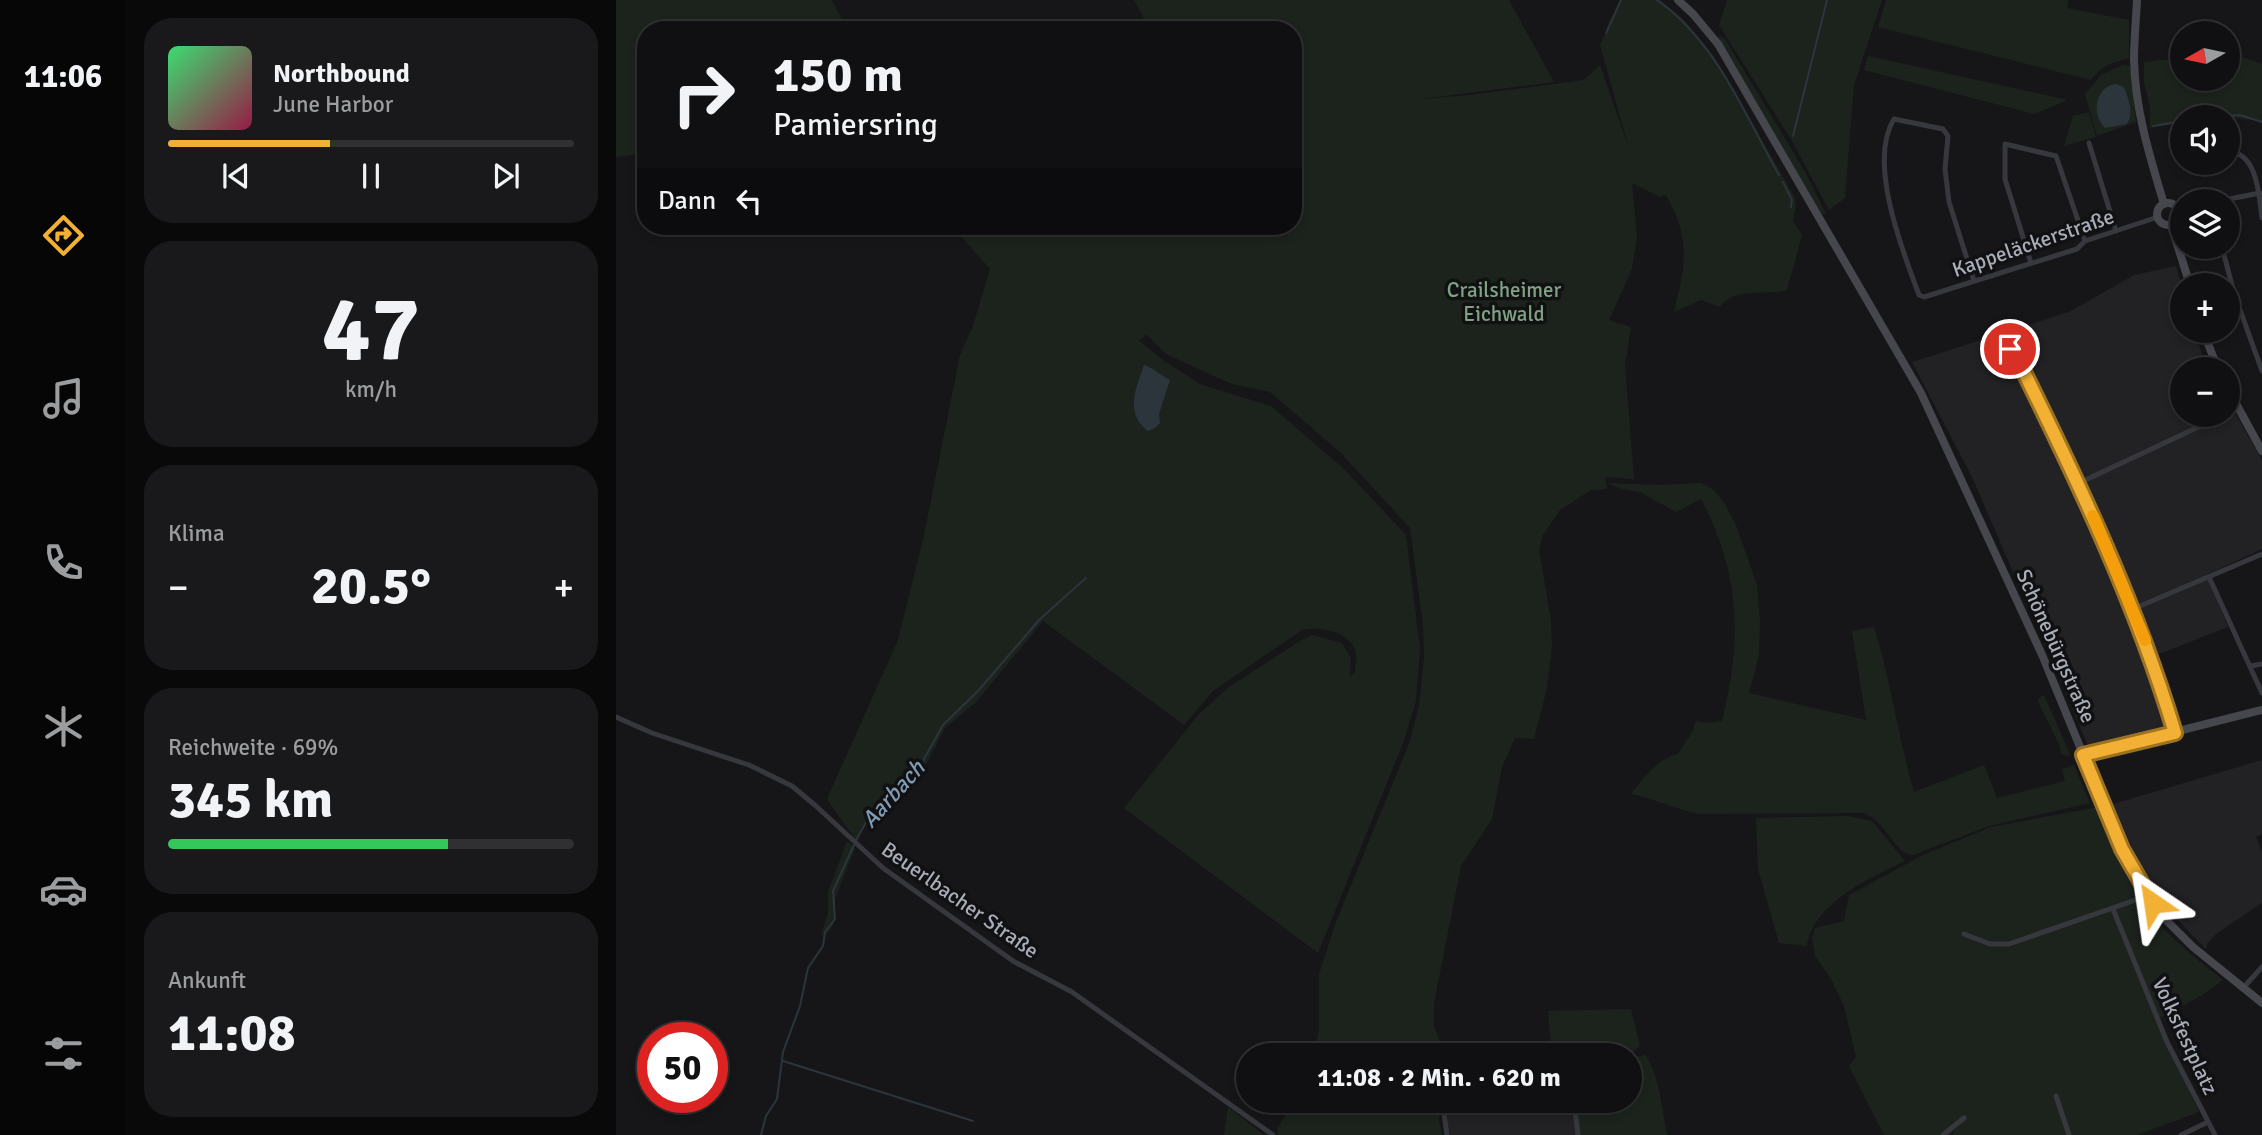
<!DOCTYPE html>
<html lang="de">
<meta charset="utf-8">
<style>
:root{--surface:#101012;--page:#19191b;--text:#f1f3f6;--muted:#9c9d9f;--line:#303032;--accent:#f2b134}
body{margin:0;font-family:Signika,sans-serif;background:var(--page);color:var(--text);height:100vh;display:flex;flex-direction:column;font-size:26px;white-space:nowrap}
*{box-sizing:border-box;margin:0}
p{font-size:23px;color:var(--muted)}
.icon{flex:none;width:38px;height:38px;fill:none;stroke:currentColor;stroke-width:2;stroke-linecap:round;stroke-linejoin:round}
.map{position:relative;flex:1;overflow:hidden}
.details{display:flex;flex-direction:column;gap:18px;padding:18px;background:#09090a;width:490px}
.details>*{flex:none}
.guide{position:absolute;left:21px;top:21px;width:665px;height:214px;border-radius:28px;box-shadow:0 4px 10px #0003,0 0 0 2px var(--line);background:#101012;color:var(--text);overflow:hidden}
.needle{width:46px;rotate:261deg}
.tools{position:absolute;left:1554px;top:21px;display:grid;gap:14px}
.tools a{display:grid;place-items:center;width:70px;height:70px;border-radius:50%;background:var(--surface);box-shadow:0 4px 10px #0003,0 0 0 2px var(--line);font-size:35px}
.speed{position:absolute;left:21px;top:1022px;display:flex;gap:14px;font-size:35px;font-weight:700;text-align:center}
.speed>*{display:grid;place-content:center;width:91px;height:91px;border-radius:50%;background:var(--surface);box-shadow:0 4px 10px #0003,0 0 0 2px var(--line);line-height:1}
.speed .limit{border:10px solid #d22;background:#fff;color:#111}
.pin{position:absolute;display:grid;place-items:center;width:60px;height:60px;color:#fff;margin:-30px;border:4px solid #fff;border-radius:50%;box-shadow:0 2px 7px #0007}
.me{position:absolute;width:77px;margin:-38px;rotate:328deg;stroke-linejoin:round;filter:drop-shadow(0 0 5px #0008)}
.turn{display:flex;align-items:center;gap:24px;height:147px;padding:0 21px;font-size:32px}
.turn .icon{width:91px;height:91px;stroke-width:2.5}
.turn b{display:block;font-size:49px;line-height:60px}
.then{display:flex;align-items:center;height:66px;padding:0 21px;background:#0003;gap:14px;font-size:26px}
.big{font-size:52px;font-weight:700;line-height:1.1}
.details .card{flex:1;display:flex;flex-direction:column;justify-content:center;gap:10px;min-width:0;padding:0 24px;border-radius:28px;background:var(--page)}
.details .dial{align-items:center;gap:0}
.dial b{font-size:91px;line-height:1}
.song{display:flex;align-items:center;gap:21px}
.cover{width:84px;height:84px;border-radius:10px;background:linear-gradient(135deg,hsl(140 70% 55%),hsl(340 70% 35%))}
.played{height:7px;border-radius:4px;background:linear-gradient(90deg,var(--accent) 40%,var(--line) 40%)}
.keys{display:flex;justify-content:space-around;direction:ltr}
.heat{display:flex;justify-content:space-between;align-items:center;font-size:38px;direction:ltr}
.charge{height:10px;border-radius:5px;background:linear-gradient(90deg,#34c759 69%,var(--line) 0)}
.trip{position:absolute;left:620px;top:1043px;width:406px;height:70px;border-radius:35px;background:var(--surface);box-shadow:0 4px 10px #0003,0 0 0 2px var(--line);font-weight:700;line-height:70px;text-align:center}
main{display:flex;flex:1;min-height:0}
.dock{display:flex;flex-direction:column;width:126px;justify-content:space-around;align-items:center;background:#060607;color:var(--muted)}
.dock .icon{width:49px;height:49px}
.dock .selected{color:var(--accent)}
.dock b{font-size:32px;color:var(--text)}
.map>svg:first-child{display:block}
.built{fill:#222225}
.green{fill:#1c231d;fill-rule:evenodd}
.water{fill:#2c353c}
.lines{fill:none;stroke-linecap:round;stroke-linejoin:round}
.stream{stroke:#2c353c;stroke-width:2}
.street{stroke:#37383d;stroke-width:5}
.secondary{stroke:#45474d;stroke-width:8}
.route-casing{stroke:#9d7322;stroke-width:18}
.route{stroke:#f2b134;stroke-width:12}
.slow{stroke:#f59e0b;stroke-width:12}
.labels{text-anchor:middle;dominant-baseline:central;stroke-width:7;stroke-linejoin:round;paint-order:stroke}
.street-label{font-size:21px;fill:#a8adb8;stroke:#111113}
.park-label{font-size:21px;fill:#7fa381;stroke:#111113}
.water-label{font-size:23px;font-style:italic;fill:#7f9bb3;stroke:#111113}
</style>
<main>
<nav class="dock">
<b>11:06</b>
<svg class="icon selected" aria-label="directions" viewBox="0 0 24 24"><path d="M12 3l9 9-9 9-9-9zM9 14v-3h6M13 9l2 2-2 2"/></svg>
<svg class="icon" aria-label="music" viewBox="0 0 24 24"><path d="M9 18V5l10-2v13"/><circle cx="6" cy="18" r="3"/><circle cx="16" cy="16" r="3"/></svg>
<svg class="icon" aria-label="phone" viewBox="0 0 24 24"><path d="M5 4h4l2 5-3 2q2 4 5 5l2-3 5 2v4C11 20 4 13 5 4z"/></svg>
<svg class="icon" aria-label="climate" viewBox="0 0 24 24"><path d="M12 3v18M4 7l16 10M4 17L20 7"/></svg>
<svg class="icon" aria-label="car" viewBox="0 0 24 24"><path d="M5 17H2v-5l4-1 3-4h7l3 4 3 1v5h-3M9 17h6M6 11h13"/><circle cx="7" cy="17" r="2"/><circle cx="17" cy="17" r="2"/></svg>
<svg class="icon" aria-label="filters" viewBox="0 0 24 24"><path d="M4 7h16M4 17h16"/><circle cx="9" cy="7" r="2"/><circle cx="15" cy="17" r="2"/></svg>
</nav>
<section class="details">
<div class="card">
<div class="song"><i class="cover"></i><div><b>Northbound</b><p>June Harbor</p></div></div>
<div class="played"></div>
<div class="keys"><svg class="icon" aria-label="previous" viewBox="0 0 24 24"><path d="M18 5L8 12l10 7zM5 5v14"/></svg><svg class="icon" aria-label="pause" viewBox="0 0 24 24"><path d="M8 5v14M16 5v14"/></svg><svg class="icon" aria-label="next" viewBox="0 0 24 24"><path d="M6 5l10 7-10 7zM19 5v14"/></svg></div>
</div>
<div class="card dial"><b>47</b><p>km/h</p></div>
<div class="card"><p>Klima</p>
<div class="heat"><a>−</a><b class="big">20.5°</b><a>+</a></div>
</div>
<div class="card"><p>Reichweite · 69%</p><b class="big">345 km</b><div class="charge"></div></div>
<div class="card"><p>Ankunft</p><b class="big">11:08</b></div>
</section>
<div class="map">
<svg width="1646" height="1135" viewBox="0 0 1646 1135">
<rect width="100%" height="100%" fill="#161618"/>
<g class="built">
<path d="M 1560,266 L 1566,287 L 1566,331 L 1579,331 L 1587,358 L 1593,369 L 1566,369 L 1566,415 L 1612,415 L 1612,401 L 1615,406 L 1646,460 L 1646,549 L 1590,575 L 1612,627 L 1533,658 L 1555,729 L 1474,750 L 1356,477 L 1296,362 L 1453,312 L 1518,275 Z"/>
<path d="M 1646,760 L 1646,834 L 1640,837 L 1646,852 L 1646,903 L 1600,934 L 1591,944 L 1590,949 L 1550,908 L 1525,868 L 1497,804 Z"/>
<path d="M 832,1101 L 956,1101 L 962,1135 L 834,1135 L 829,1116 Z"/>
</g>
<g class="green">
<path d="M 0,0 L 216,0 L 231,30 L 30,30 L 30,153 L 0,157 Z"/>
<path d="M 518,0 L 893,0 L 938,82 L 804,99 L 854,95 L 968,80 L 984,65 L 1013,149 L 984,45 L 1005,0 L 1044,0 L 1067,19 L 1097,55 L 1178,196 L 1180,202 L 1177,221 L 1186,235 L 1171,290 C 1150,296 1118,286 1104,307 L 1085,300 L 1058,312 C 1070,263 1075,240 1050,195 L 1044,197 L 1016,183 L 1021,236 L 1016,269 L 993,320 L 1015,327 L 1009,365 L 1018,479 L 989,477 L 991,489 L 975,490 L 944,510 L 927,535 L 923,550 L 935,620 L 936,647 L 931,688 L 918,739 L 899,738 L 886,767 L 876,819 L 845,866 L 818,1003 L 818,1026 L 829,1055 L 698,1055 L 703,1029 L 703,974 L 720,922 L 794,741 L 803,705 L 808,658 L 807,624 L 794,528 L 725,453 L 654,392 L 616,384 L 587,371 L 550,354 L 530,334 L 523,341 L 548,361 L 586,385 L 655,406 L 729,470 L 790,535 L 804,648 L 800,701 L 788,741 L 702,953 L 508,808 L 583,714 L 613,687 L 684,641 L 696,635 L 726,643 L 735,658 L 734,677 L 739,672 C 739,665 742,657 739,650 C 733,631 702,626 686,630 L 597,691 L 568,725 L 427,621 L 360,702 L 329,728 L 305,774 L 251,821 L 241,842 L 211,799 L 282,640 L 307,540 L 344,355 L 357,326 L 374,269 L 343,234 L 320,226 L 677,226 L 677,30 L 534,30 Z"/>
<path d="M 1111,0 L 1266,0 L 1238,85 L 1229,198 L 1213,210 L 1175,139 L 1103,25 Z"/>
<path d="M 1270,0 L 1452,0 L 1451,8 L 1513,20 L 1513,58 C 1494,64 1488,64 1475,80 L 1262,27 Z"/>
<path d="M 1104,36 L 1109,39 L 1188,170 L 1210,214 L 1206,214 L 1102,39 Z"/>
<path d="M 1612,52 L 1646,64 L 1646,121 L 1601,116 L 1566,117 L 1566,123 L 1534,128 L 1534,106 L 1528,83 L 1528,62 L 1566,58 L 1566,79 L 1612,79 Z"/>
<path d="M 1252,56 L 1452,100 L 1418,114 L 1248,70 Z"/>
<path d="M 1507,65 L 1514,66 L 1520,122 L 1481,136 L 1469,94 L 1485,75 ZM 1508,87 L 1514,106 L 1481,109 L 1485,92 Z"/>
<path d="M 1473,112 L 1480,137 L 1448,146 L 1457,116 Z"/>
<path d="M 991,483 L 1043,485 L 1085,483 L 1098,490 L 1109,504 L 1120,525 L 1141,585 L 1144,620 L 1143,655 L 1133,693 L 1250,720 L 1236,631 L 1258,627 C 1275,681 1282,737 1298,792 L 1368,765 L 1381,798 L 1449,781 L 1446,769 L 1458,765 L 1474,803 L 1373,826 L 1297,855 C 1278,854 1271,822 1248,813 L 1083,814 C 1059,809 1039,799 1015,794 C 1025,780 1045,756 1062,754 L 1076,732 L 1080,721 L 1092,723 L 1106,721 C 1126,639 1125,575 1085,499 L 1060,512 L 1024,492 L 1006,489 Z"/>
<path d="M 1428,695 L 1455,756 L 1446,755 L 1443,744 L 1423,704 L 1422,699 Z"/>
<path d="M 1482,807 C 1497,841 1513,885 1535,914 C 1556,940 1582,960 1607,980 L 1588,994 L 1542,1019 L 1583,1112 L 1521,1135 L 1336,1135 L 1340,1129 L 1334,1135 L 1268,1135 L 1233,1066 L 1240,1057 L 1228,1006 L 1215,979 L 1199,956 L 1196,938 L 1199,928 L 1228,921 L 1233,895 L 1307,855 L 1375,827 Z"/>
<path d="M 1231,816 L 1256,821 L 1289,861 C 1254,878 1197,903 1191,946 L 1163,943 L 1142,869 L 1140,818 Z"/>
<path d="M 231,841 L 239,848 L 219,899 L 219,920 L 213,932 L 205,936 L 212,913 L 212,892 Z"/>
<path d="M 1015,1009 L 1024,1046 L 1016,1053 L 1009,1055 L 1008,1048 L 970,1055 L 936,1055 L 932,1011 Z"/>
<path d="M 1029,1055 C 1043,1073 1047,1113 1051,1135 L 964,1135 L 959,1101 L 1013,1101 L 1013,1058 Z"/>
<path d="M 678,1101 L 825,1101 L 823,1121 L 826,1135 L 662,1135 L 661,1129 Z"/>
<path d="M 612,1107 L 648,1135 L 608,1135 Z"/>
</g>
<g class="water">
<path d="M 1499,84 L 1508,87 C 1513,100 1518,113 1511,124 L 1489,128 C 1475,114 1479,88 1499,84 Z"/>
<path d="M 528,365 C 539,369 544,375 554,380 L 543,414 L 544,423 L 539,428 L 532,431 C 508,412 520,389 528,365 Z"/>
</g>
<g class="lines">
<g class="stream">
<path d="M 1041,0 C 1100,41 1129,115 1163,175"/>
<path d="M 990,33 L 1005,0"/>
<path d="M 1592,117 L 1624,115 L 1646,122"/>
<path d="M 1537,126 L 1566,121"/>
<path d="M 1177,136 L 1211,0"/>
<path d="M 1167,182 L 1176,200 L 1175,207"/>
<path d="M 240,840 L 255,814 L 281,794 L 306,768 L 308,759 L 327,725 L 362,691 L 424,619 L 470,578"/>
<path d="M 167,1061 L 357,1121"/>
<path d="M 145,1135 L 150,1116 L 161,1099 L 167,1052 L 184,1006 L 192,968 L 207,946 L 209,932 L 219,919 L 217,891 L 238,845"/>
</g>
<g class="street">
<path d="M 1473,143 L 1500,231"/>
<path d="M 1612,151 C 1642,153 1643,196 1646,218"/>
<path d="M 1603,201 L 1644,193"/>
<path d="M 1563,211 L 1566,210"/>
<path d="M 1606,247 L 1618,293 L 1646,371"/>
<path d="M 1415,263 L 1389,179 L 1389,144 L 1440,156 L 1469,241"/>
<path d="M 1358,281 L 1333,202 L 1329,169 L 1332,136 L 1327,129 L 1278,119 C 1251,162 1287,252 1303,295 L 1308,297 L 1461,249 L 1469,241 L 1542,217"/>
<path d="M 1394,349 L 1402,360 C 1462,482 1520,603 1559,733"/>
<path d="M 1612,413 L 1621,409"/>
<path d="M 1463,483 L 1608,415"/>
<path d="M 1593,577 L 1646,693"/>
<path d="M 1517,609 L 1646,554"/>
<path d="M 1635,666 L 1646,664"/>
<path d="M 0,717 L 36,733 L 133,765 L 176,786 L 200,806 L 267,868 L 397,961 L 456,992 L 657,1135"/>
<path d="M 1497,909 L 1551,1042 L 1599,1135"/>
<path d="M 1348,934 L 1374,944 L 1393,944 L 1531,896"/>
<path d="M 1627,988 L 1646,967"/>
<path d="M 1440,1096 L 1453,1135"/>
<path d="M 830,1101 L 828,1114 L 831,1135"/>
<path d="M 958,1101 L 962,1135"/>
<path d="M 1327,1135 L 1348,1118"/>
<path d="M 1565,1135 L 1592,1122"/>
</g>
<g class="secondary">
<path d="M 1062,0 L 1077,14 L 1102,44 L 1305,393 L 1427,657 L 1506,849 L 1531,896 L 1549,919 L 1577,947 L 1646,1003"/>
<path d="M 1521,0 C 1520,20 1518,40 1518,60 C 1519,110 1534,157 1548,204"/>
<circle cx="1552" cy="214" r="11"/>
<path d="M 1555,225 L 1574,285"/>
<path d="M 1587,331 L 1602,369"/>
<path d="M 1612,389 L 1646,451"/>
<path d="M 1467,755 L 1646,710"/>
</g>
</g>
<g class="lines">
<defs>
<path id="route" d="M 1394,349 L 1402,360 C 1462,481 1520,603 1559,733 L 1467,755 L 1506,849 L 1537,903"/>
</defs>
<use href="#route" class="route-casing"/>
<use href="#route" class="route"/>
<path class="slow" d="M 1477,516 L 1529,640"/>
</g>
<g class="labels">
<g class="street-label">
<text transform="translate(1417 243) rotate(-19)">Kappeläckerstraße</text>
<text transform="translate(1440 646) rotate(66)">Schönebürgstraße</text>
<text transform="translate(344 900) rotate(35)">Beuerlbacher Straße</text>
<text transform="translate(1569 1036) rotate(65)">Volksfestplatz</text>
</g>
<g class="park-label">
<text x="888" y="290">Crailsheimer<tspan x="888" dy="24">Eichwald</tspan></text>
</g>
<g class="water-label">
<text transform="translate(277 794) rotate(-48)">Aarbach</text>
</g>
</g>
</svg>
<div class="tools">
<a><svg class="needle" viewBox="-14 -14 28 28"><path d="M0-13l5 13h-10z" fill="#e53935"/><path d="M0 13l5-13h-10z" fill="#9c9d9f"/></svg></a>
<a><svg class="icon" aria-label="sound" viewBox="0 0 24 24"><path d="M4 9h4l5-4v14l-5-4H4zM17 9q2 3 0 6"/></svg></a>
<a><svg class="icon" aria-label="layers" viewBox="0 0 24 24"><path d="M12 4l9 5-9 5-9-5zM3 14l9 5 9-5"/></svg></a>
<a>+</a>
<a>−</a>
</div>
<div class="speed"><div class="limit">50</div></div>
<div class="pin" style="left:1394px;top:349px;background:#d93025"><svg class="icon" aria-label="arrive" viewBox="0 0 24 24"><path d="M6 21V4h12l-3 4 3 4H6"/></svg></div>
<svg class="me" style="left:1537px;top:903px" viewBox="-20 -20 40 40"><path d="M0-17L14 15 0 8-14 15z" fill="#f2b134" stroke="#fff" stroke-width="4"/></svg>
<div class="trip">11:08 · 2 Min. · 620 m</div>
<div class="guide">
<div class="turn"><svg class="icon" aria-label="right" viewBox="0 0 24 24"><path d="M7 20v-9h11M14 6l5 5-5 5"/></svg><div><b>150 m</b>Pamiersring</div></div>
<div class="then">Dann<svg class="icon" aria-label="left" viewBox="0 0 24 24"><path d="M17 20v-9H6M10 6l-5 5 5 5"/></svg></div>
</div>
</div>
</main>
